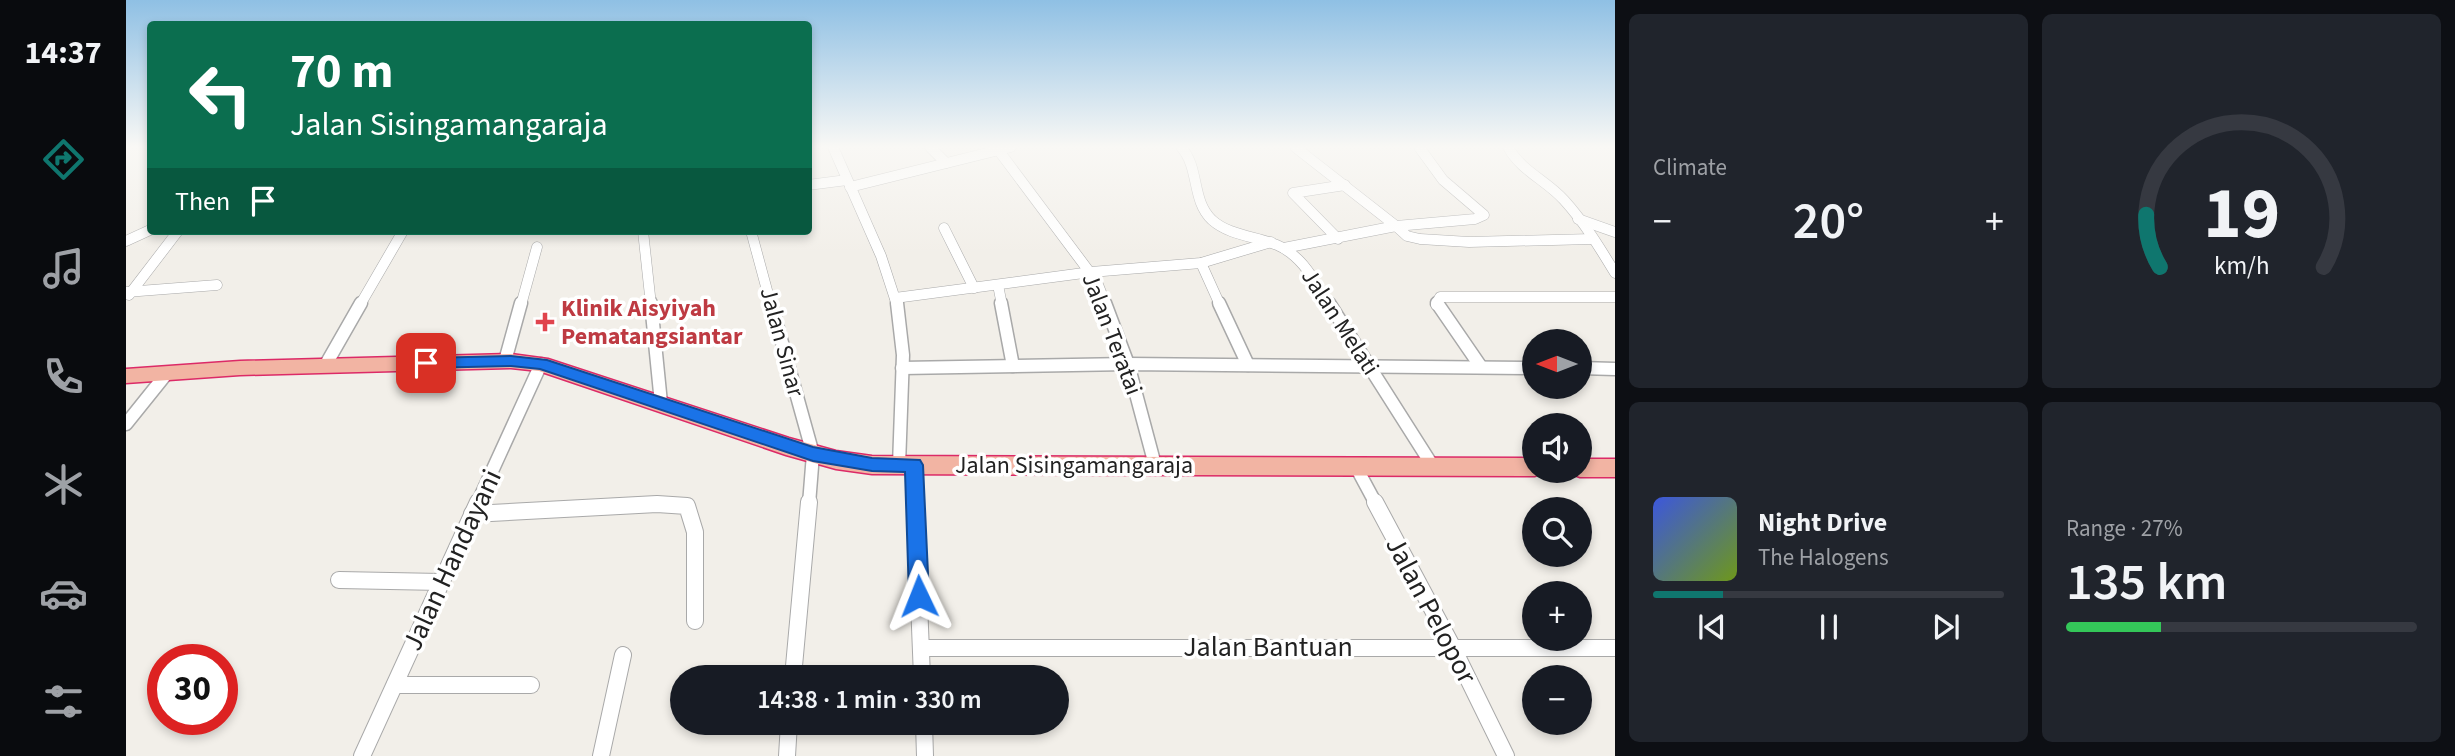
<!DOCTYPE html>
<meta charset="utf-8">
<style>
:root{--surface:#171b24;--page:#20242c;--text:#f1f3f6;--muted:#9ea1a6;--line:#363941;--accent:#0f766e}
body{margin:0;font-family:"Source Sans 3",sans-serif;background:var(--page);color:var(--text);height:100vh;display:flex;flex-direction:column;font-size:26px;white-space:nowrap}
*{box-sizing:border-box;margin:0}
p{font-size:23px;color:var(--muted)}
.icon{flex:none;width:38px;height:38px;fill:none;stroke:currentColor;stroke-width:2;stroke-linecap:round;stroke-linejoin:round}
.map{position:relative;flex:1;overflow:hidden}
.details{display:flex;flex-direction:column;gap:14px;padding:14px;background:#0d0f14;width:840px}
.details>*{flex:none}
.top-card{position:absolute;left:21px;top:21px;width:665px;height:214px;border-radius:7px;box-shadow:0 4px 10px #0003;background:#0b6e4f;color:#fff;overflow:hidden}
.needle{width:46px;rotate:270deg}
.buttons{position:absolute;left:1396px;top:329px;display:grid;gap:14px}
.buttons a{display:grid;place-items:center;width:70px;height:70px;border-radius:50%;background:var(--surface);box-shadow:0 4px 10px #0003;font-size:35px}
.speed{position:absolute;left:21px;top:644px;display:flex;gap:14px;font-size:35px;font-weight:700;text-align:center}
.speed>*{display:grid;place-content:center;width:91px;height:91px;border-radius:50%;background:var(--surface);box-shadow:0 4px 10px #0003;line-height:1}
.speed .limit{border:10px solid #d22;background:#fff;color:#111}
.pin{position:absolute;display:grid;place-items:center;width:60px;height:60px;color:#fff;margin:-30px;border-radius:14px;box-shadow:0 4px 10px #0006}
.me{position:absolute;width:77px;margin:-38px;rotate:358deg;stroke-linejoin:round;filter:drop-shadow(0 0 5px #0008)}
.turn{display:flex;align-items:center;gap:24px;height:147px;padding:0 28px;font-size:32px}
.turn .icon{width:91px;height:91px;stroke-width:2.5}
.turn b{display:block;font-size:49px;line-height:60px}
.then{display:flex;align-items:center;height:66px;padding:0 28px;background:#0003;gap:14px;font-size:26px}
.big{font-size:52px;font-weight:600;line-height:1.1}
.details .card{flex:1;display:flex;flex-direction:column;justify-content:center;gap:10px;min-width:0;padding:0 24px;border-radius:10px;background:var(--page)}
.details .dial{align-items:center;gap:0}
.dial svg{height:182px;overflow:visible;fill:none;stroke:var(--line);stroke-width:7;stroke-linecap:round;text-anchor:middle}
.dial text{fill:var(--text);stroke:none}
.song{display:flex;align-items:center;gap:21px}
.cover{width:84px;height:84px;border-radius:10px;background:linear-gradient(135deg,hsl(230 70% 55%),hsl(80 70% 35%))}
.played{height:7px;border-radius:4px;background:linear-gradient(90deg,var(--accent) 20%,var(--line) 20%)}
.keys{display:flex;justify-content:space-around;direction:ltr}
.heat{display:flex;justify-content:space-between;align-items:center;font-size:38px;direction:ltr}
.charge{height:10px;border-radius:5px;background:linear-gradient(90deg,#34c759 27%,var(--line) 0)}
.details .tiles{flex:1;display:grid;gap:14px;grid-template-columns:repeat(2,1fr)}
.trip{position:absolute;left:544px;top:665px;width:399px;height:70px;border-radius:35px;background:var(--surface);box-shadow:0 4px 10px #0003;font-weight:600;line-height:70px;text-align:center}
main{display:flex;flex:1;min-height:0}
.tab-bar{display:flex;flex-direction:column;width:126px;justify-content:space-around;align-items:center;background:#090b0e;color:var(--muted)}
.tab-bar .icon{width:49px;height:49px}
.tab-bar .active{color:var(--accent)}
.tab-bar b{font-size:32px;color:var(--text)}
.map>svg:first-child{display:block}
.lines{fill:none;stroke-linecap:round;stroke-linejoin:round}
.minor-far2-casing{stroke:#a9a9a9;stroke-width:11}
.minor-far1-casing{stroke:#a9a9a9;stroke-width:15}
.minor-casing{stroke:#a9a9a9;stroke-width:18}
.trunk-casing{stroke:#dc2a67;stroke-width:3}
.minor-far2{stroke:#fff;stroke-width:10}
.minor-far1{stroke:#fff;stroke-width:12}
.minor{stroke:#fff;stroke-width:16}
.trunk{fill:#f2b4a3;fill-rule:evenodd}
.route{fill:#1a73e8;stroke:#114b97;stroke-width:2}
.health-dot{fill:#e0444e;stroke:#fff;stroke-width:2.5}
.labels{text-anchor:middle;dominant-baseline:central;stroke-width:7;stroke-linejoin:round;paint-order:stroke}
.health-label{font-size:24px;font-weight:bold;fill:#be3a42;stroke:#fff;text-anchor:start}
.street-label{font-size:24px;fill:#222;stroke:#fff}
.near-street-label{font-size:28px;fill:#222;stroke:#fff}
</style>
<main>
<nav class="tab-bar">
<b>14:37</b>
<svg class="icon active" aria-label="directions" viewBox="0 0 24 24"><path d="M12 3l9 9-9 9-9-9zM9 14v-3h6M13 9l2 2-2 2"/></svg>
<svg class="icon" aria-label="music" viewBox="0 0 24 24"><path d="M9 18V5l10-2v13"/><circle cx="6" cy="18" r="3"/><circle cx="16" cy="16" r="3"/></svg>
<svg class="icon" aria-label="phone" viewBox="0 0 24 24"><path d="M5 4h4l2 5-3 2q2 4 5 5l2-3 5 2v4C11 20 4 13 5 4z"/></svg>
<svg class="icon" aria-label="climate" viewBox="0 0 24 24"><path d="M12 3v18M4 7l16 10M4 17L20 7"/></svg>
<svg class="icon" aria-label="car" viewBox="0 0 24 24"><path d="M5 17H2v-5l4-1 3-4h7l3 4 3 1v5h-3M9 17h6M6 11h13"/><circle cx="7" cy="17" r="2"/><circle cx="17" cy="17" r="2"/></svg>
<svg class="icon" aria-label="filters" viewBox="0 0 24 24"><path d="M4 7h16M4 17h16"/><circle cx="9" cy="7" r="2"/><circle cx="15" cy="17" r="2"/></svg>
</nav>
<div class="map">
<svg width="1489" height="756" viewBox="0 0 1489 756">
<rect width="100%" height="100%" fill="#f2efe9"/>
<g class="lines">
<defs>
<g id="minor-far2">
<path d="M 707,147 L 755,256 L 771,305"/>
<path d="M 804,147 L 820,163"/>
<path d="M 870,147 L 971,282 L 980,305"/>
<path d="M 1055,147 C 1074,168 1065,200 1086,220 C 1104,236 1130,236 1151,245 C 1177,256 1189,282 1204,305"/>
<path d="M 1382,147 C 1395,171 1420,180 1438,200 C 1458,222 1474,248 1489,273"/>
<path d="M 682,185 L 721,180"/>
<path d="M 724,187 L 885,147"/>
<path d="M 1452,219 L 1489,232"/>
<path d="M 1270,226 L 1281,236 L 1294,239 L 1343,242 L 1466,239"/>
<path d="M 1270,226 L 1349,219 L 1358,215 L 1317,180 L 1293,147"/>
<path d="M 818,228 L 848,288"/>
<path d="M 517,231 L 525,305"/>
<path d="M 625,231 L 645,305"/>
<path d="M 1212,239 L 1167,193 L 1219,185"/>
<path d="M 0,241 L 24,230"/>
<path d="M 1158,248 L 1270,226 L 1169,147"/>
<path d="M 1075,263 L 1094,305"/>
<path d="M 872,285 L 876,305"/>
<path d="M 0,292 L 91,285"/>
<path d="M 3,295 L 52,231"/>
<path d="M 769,298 L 965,272 L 1075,263 L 1145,242"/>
<path d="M 234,305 L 277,231"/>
<path d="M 395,305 L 411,247"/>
<path d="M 1310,305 L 1314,297 L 1489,297"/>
</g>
<g id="minor-far1">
<path d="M 525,303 L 535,403"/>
<path d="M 645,303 L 687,454 L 683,504"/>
<path d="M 771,303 L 777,355 L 773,465"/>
<path d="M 875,303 L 887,366"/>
<path d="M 979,303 L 1002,364 L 1029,465"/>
<path d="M 1093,303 L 1122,365"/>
<path d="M 1203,303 L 1306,465"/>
<path d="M 1311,303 L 1355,367"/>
<path d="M 379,361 L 395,303"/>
<path d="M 199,366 L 235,303"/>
<path d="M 776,368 L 1002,364 L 1409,368"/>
<path d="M 1454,368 L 1489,369"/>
<path d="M 0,424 L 41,373"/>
<path d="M 788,465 L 789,504"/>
<path d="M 1229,465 L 1250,504"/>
<path d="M 351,504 L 415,364"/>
</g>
<g id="minor">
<path d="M 789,502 L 796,677"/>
<path d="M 1249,502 L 1326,646 L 1380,756"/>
<path d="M 346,514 L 531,504 L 561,506 L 569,532 L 569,621"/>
<path d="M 213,580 L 315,582"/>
<path d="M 795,648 L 1489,648"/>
<path d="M 667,677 L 683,502"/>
<path d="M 269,685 L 405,685"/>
<path d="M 798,723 L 799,756"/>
<path d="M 236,756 L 352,502"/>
<path d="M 475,756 L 497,655"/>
<path d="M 661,756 L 663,723"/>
</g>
<g id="trunk">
<path d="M 385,354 L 422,359 L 663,438 L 710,451 L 746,456 L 1409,458 L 1409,471 L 1419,471 L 1409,476 L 746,474 L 710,469 L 660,455 L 413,371 L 385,368 L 114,375 L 0,383 L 0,369 L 114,361 Z"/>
<path d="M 1454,459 L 1489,459 L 1489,477 L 1454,477 L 1446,474 L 1444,471 L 1454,471 Z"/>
</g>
</defs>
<use href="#minor-far2" class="minor-far2-casing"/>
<use href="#minor-far1" class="minor-far1-casing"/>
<use href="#minor" class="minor-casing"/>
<use href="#trunk" class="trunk-casing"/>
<use href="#minor-far2" class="minor-far2"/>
<use href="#minor-far1" class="minor-far1"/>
<use href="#minor" class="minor"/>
<use href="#trunk" class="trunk"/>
</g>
<linearGradient id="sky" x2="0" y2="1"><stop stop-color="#8fc0e4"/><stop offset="0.58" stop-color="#f9f8f5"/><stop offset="1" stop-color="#f9f8f5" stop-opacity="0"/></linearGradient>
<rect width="1489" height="253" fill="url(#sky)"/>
<path class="route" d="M 385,356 L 421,360 L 687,447 L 746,458 L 794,460 L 797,465 L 803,596 L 800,602 L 793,605 L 786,602 L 783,596 L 779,472 L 746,471 L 687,461 L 414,369 L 385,366 L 300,368 L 292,363 L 300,358 Z"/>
<path class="health-dot" d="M415.5 311.5h7v7h7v7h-7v7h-7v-7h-7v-7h7z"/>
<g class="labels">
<g class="health-label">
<text x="435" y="308">Klinik Aisyiyah<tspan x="435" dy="28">Pematangsiantar</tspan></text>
</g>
<g class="street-label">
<text transform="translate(1214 322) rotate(57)">Jalan Melati</text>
<text transform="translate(986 334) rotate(69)">Jalan Teratai</text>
<text transform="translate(656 342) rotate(75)">Jalan Sinar</text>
<text x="948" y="465">Jalan Sisingamangaraja</text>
</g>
<g class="near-street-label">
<text transform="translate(326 560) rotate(-65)">Jalan Handayani</text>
<text transform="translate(1305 610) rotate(62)">Jalan Pelopor</text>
<text x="1142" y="647">Jalan Bantuan</text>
</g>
</g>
</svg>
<div class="buttons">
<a><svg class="needle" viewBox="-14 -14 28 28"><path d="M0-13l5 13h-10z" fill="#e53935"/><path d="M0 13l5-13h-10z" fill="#9ea1a6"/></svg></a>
<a><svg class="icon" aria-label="sound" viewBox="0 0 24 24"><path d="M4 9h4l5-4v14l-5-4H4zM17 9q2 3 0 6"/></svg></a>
<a><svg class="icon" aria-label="search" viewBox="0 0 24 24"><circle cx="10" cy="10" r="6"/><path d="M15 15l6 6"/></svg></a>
<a>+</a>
<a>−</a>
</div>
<div class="speed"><div class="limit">30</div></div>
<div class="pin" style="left:300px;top:363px;background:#d93025"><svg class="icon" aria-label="arrive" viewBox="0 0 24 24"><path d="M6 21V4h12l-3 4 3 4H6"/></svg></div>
<svg class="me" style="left:793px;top:596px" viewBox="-20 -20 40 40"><path d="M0-17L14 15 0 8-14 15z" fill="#1a73e8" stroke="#fff" stroke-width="4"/></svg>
<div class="trip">14:38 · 1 min · 330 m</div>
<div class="top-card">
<div class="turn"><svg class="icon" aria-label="left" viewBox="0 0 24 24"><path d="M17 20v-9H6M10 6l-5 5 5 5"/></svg><div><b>70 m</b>Jalan Sisingamangaraja</div></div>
<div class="then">Then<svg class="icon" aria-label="arrive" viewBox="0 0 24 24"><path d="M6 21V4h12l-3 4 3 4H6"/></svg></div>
</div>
</div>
<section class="details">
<div class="tiles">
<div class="card"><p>Climate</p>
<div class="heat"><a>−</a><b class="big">20°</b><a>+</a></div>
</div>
<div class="card dial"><svg viewBox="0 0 100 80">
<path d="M14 69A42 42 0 1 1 86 69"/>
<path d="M14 69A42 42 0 0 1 8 46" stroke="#0f766e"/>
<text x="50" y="56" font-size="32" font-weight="700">19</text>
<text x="50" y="72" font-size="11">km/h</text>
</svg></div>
<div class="card">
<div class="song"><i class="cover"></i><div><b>Night Drive</b><p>The Halogens</p></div></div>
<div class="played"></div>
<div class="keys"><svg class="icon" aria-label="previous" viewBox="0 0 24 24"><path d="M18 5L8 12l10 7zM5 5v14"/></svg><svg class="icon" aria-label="pause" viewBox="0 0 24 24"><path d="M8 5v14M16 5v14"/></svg><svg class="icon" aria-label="next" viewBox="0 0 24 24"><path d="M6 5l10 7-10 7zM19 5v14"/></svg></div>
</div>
<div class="card"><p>Range · 27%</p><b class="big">135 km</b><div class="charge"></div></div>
</div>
</section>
</main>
